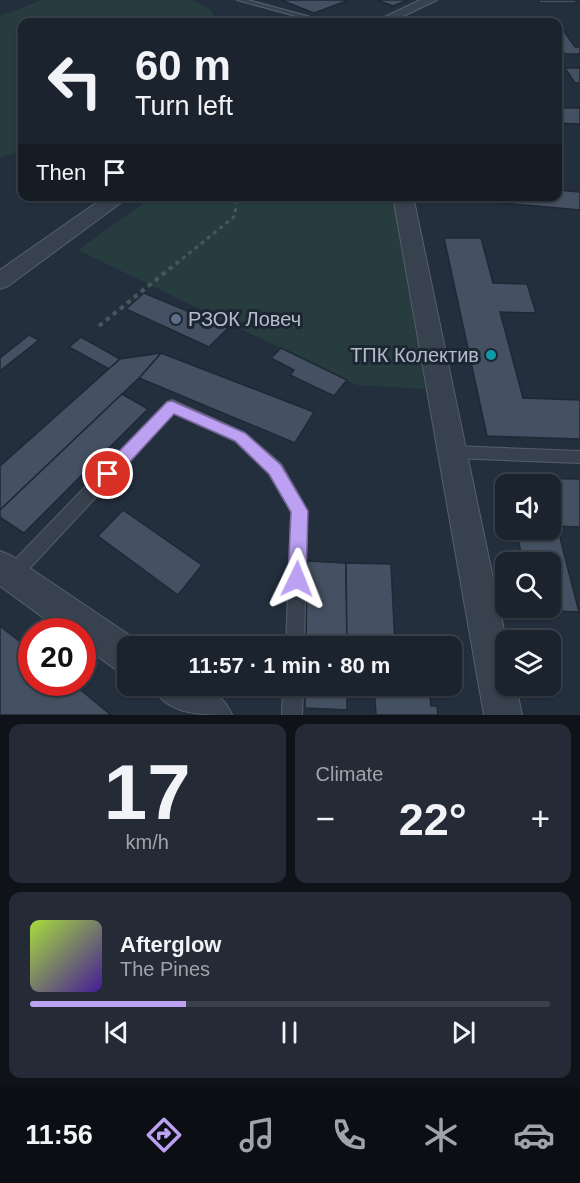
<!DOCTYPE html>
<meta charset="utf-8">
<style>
:root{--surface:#1b232e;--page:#242b36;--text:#f1f3f6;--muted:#a0a4aa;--line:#39404a;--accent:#bca0f2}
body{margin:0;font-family:Helvetica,sans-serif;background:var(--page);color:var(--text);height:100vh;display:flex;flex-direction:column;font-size:22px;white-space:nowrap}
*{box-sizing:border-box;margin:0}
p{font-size:20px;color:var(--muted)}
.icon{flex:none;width:33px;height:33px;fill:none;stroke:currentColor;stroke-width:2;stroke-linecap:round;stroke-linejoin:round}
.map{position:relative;height:715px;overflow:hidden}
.panel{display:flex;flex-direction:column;gap:9px;padding:9px;background:#0f1319;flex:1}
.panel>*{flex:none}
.top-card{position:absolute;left:18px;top:18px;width:544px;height:183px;border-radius:12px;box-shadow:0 2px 4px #0004,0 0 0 2px var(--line);background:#1b232e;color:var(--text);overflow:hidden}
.fabs{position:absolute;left:495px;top:474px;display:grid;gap:12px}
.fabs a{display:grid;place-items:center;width:66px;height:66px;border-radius:12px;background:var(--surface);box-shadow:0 2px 4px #0004,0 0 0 2px var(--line);font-size:30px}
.speed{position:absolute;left:18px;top:618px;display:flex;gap:12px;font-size:30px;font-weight:700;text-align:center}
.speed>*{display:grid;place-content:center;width:78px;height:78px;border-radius:50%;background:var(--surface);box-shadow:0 2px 4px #0004,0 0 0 2px var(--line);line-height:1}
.speed .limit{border:9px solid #d22;background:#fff;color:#111}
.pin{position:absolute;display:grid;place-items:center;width:51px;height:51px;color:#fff;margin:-26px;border:3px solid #fff;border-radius:50%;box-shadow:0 2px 6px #0007}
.me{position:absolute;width:66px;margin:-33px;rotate:2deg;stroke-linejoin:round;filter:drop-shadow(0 0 4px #0008)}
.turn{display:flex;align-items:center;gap:21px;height:126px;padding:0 18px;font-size:27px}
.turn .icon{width:78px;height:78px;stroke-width:2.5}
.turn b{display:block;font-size:42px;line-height:51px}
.then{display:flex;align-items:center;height:57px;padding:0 18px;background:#0003;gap:12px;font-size:22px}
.big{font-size:45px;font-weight:600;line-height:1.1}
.panel .widget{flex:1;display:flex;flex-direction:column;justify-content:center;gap:9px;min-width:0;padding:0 21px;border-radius:12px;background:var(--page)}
.panel .dial{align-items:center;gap:0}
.dial b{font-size:78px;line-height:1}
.song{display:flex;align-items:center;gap:18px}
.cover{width:72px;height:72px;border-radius:9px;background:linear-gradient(135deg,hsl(80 70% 55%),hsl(260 70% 35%))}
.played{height:6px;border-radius:3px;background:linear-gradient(90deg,var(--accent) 30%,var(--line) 30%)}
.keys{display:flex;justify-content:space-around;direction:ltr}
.heat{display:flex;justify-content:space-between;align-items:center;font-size:33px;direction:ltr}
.panel .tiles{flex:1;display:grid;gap:9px;grid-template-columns:1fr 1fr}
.widget:last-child{grid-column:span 2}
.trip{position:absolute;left:117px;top:636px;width:345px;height:60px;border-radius:12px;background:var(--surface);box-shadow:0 2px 4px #0004,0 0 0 2px var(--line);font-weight:600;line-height:60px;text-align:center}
.tabs{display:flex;height:96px;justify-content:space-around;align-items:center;background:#0b0e12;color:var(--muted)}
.tabs .icon{width:42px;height:42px}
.tabs .on{color:var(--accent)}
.tabs b{font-size:27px;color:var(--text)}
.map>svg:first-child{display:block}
.green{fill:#263c3f}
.building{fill:#455162;stroke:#1f2835;stroke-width:1.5}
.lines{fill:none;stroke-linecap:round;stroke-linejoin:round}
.service-casing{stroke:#565f6c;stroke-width:2}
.minor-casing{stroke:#565f6c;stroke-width:2}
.path-far1{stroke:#44595c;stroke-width:3;stroke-dasharray:4 4;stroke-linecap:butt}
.path{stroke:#44595c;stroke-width:4;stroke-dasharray:4.5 4.5;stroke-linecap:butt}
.service{fill:#38414e;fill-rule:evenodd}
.minor{fill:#38414e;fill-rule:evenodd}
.route{fill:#bca0f2;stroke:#7a689d;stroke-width:1.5}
.service-dot{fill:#5c6f8a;stroke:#1d2633;stroke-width:2}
.culture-dot{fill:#0f9aa8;stroke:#1d2633;stroke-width:2}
.labels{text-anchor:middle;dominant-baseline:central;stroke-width:6;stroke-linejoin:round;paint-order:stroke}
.poi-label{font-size:20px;fill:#b4bcc9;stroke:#1d2633;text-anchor:start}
</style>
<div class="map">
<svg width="580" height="715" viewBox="0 0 580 715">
<rect width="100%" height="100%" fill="#242f3e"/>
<g class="green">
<path d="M 42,0 L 192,0 L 209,9 L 219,22 L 22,22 L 22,150 L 0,158 L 0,16 Z"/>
<path d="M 152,197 L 393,197 L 425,389 L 357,385 L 78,250 Z"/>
</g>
<g class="building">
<path d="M 281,0 L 349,0 L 314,13 Z"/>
<path d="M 377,0 L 408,0 L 393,6 Z"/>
<path d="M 537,0 L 575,0 L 578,3 L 540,3 Z"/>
<path d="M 540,18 L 555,18 L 575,47 L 580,47 L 580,54 L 565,54 L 558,44 L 558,22 L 543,22 Z"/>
<path d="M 565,68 L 580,68 L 580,83 L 575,83 Z"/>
<path d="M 558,108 L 580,108 L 580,124 L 558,123 Z"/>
<path d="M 558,190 L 580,192 L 580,210 L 426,196 L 558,196 Z"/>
<path d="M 444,238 L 481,238 L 493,283 L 527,284 L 536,313 L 500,312 L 523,398 L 580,400 L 580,439 L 487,436 Z"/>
<path d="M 144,293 L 228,328 L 209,347 L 126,309 Z"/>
<path d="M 29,335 L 39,340 L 0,371 L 0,358 Z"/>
<path d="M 81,337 L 120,359 L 109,369 L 69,347 Z"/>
<path d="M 281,348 L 347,380 L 334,396 L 290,375 L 294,370 L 271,358 Z"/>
<path d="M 161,353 L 314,412 L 295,443 L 139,378 Z"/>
<path d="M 161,353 L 139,378 L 0,510 L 0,466 L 120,359 Z"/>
<path d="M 122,394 L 148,409 L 24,533 L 0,517 L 0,510 Z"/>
<path d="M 504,478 L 580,479 L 580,527 L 557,526 L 579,612 L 534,610 L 533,608 L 550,608 L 550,562 L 523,562 L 516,530 L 550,530 L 550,484 L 506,484 Z"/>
<path d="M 123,510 L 202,565 L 178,595 L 98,536 Z"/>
<path d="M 307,561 L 346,563 L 347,646 L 306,646 Z"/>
<path d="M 346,563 L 391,564 L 395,646 L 347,646 Z"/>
<path d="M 0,626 L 32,651 L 32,682 L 71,682 L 111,715 L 0,715 Z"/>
<path d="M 305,686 L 347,686 L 347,710 L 305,708 Z"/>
<path d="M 374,686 L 429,686 L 431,706 L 437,706 L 438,715 L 376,715 Z"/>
</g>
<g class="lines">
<defs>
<g id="service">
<path d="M 237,0 L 248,0 L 329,22 L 318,22 Z"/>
<path d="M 172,400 L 245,433 L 281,464 L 305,506 L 307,511 L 304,646 L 286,646 L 291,512 L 269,474 L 235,441 L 174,413 L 18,581 L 12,583 L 6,581 L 3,575 L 6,569 L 167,402 Z"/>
<path d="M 453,446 L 580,451 L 580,463 L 453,458 L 448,457 L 445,452 L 448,447 Z"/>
<path d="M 283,686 L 303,686 L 302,715 L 282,715 Z"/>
</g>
<g id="minor">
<path d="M 420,0 L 437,0 L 391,22 L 374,22 Z"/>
<path d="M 106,196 L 130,196 L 8,286 L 0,289 L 0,270 Z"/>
<path d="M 393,196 L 413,196 L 506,640 L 506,686 L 516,686 L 522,715 L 484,715 Z"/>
<path d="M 0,551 L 12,556 L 141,643 L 142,646 L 128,646 L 128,674 L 115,669 L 82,645 L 82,632 L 63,632 L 0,586 Z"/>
<path d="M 152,686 C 184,683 218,681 232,715 C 199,715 167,715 152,686 Z"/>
</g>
</defs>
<use href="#service" class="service-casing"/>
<use href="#minor" class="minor-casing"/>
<path class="path-far1" d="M 176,264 L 235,216 L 237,196"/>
<path class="path" d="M 99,326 L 178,262"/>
<use href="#service" class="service"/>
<use href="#minor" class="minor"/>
</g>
<path class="route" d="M 172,401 L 245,433 L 281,465 L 308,511 L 306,579 L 303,585 L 297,587 L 291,585 L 288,579 L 291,512 L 269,474 L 235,441 L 174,414 L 114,479 L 108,481 L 102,479 L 100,474 L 102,469 L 167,402 Z"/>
<circle class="service-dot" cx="176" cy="319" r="6"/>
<circle class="culture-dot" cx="491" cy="355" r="6"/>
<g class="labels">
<g class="poi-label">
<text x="188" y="319">РЗОК Ловеч</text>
<text x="479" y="355" text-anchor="end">ТПК Колектив</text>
</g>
</g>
</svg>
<div class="fabs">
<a><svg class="icon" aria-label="sound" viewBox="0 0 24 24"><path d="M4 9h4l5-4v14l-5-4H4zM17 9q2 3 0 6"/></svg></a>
<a><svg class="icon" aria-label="search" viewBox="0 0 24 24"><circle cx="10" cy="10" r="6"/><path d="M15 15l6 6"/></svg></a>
<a><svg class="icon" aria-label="layers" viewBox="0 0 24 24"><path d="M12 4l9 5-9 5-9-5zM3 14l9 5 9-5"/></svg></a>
</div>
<div class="speed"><div class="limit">20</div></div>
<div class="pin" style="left:108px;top:474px;background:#d93025"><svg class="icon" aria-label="arrive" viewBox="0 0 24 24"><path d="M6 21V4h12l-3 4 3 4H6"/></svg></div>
<svg class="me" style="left:297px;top:579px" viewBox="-20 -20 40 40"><path d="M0-17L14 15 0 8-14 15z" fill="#bca0f2" stroke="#fff" stroke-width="4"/></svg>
<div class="trip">11:57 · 1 min · 80 m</div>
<div class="top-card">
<div class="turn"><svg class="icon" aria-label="left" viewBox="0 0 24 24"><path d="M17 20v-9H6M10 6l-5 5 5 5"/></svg><div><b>60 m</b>Turn left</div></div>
<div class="then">Then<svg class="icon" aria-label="arrive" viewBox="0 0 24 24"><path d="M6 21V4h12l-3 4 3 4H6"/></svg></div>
</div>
</div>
<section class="panel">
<div class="tiles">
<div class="widget dial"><b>17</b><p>km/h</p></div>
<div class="widget"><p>Climate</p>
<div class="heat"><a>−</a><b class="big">22°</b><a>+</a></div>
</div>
<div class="widget">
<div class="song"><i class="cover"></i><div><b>Afterglow</b><p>The Pines</p></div></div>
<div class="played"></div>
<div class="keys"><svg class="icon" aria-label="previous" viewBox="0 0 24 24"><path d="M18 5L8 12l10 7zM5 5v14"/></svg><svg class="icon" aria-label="pause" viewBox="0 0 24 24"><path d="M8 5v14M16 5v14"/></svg><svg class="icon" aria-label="next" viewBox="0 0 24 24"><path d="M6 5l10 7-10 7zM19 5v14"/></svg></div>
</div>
</div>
</section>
<nav class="tabs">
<b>11:56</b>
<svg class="icon on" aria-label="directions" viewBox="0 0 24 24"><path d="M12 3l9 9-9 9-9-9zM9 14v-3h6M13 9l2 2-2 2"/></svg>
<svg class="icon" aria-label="music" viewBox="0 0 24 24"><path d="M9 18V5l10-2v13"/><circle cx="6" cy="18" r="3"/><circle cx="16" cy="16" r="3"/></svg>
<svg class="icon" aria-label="phone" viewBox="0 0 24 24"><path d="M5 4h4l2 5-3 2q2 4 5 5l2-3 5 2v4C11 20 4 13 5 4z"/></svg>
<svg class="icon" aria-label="climate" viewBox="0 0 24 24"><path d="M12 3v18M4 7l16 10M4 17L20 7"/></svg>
<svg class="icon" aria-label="car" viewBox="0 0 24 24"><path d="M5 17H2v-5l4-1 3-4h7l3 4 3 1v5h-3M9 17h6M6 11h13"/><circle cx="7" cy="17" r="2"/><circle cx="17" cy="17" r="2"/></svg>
</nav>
